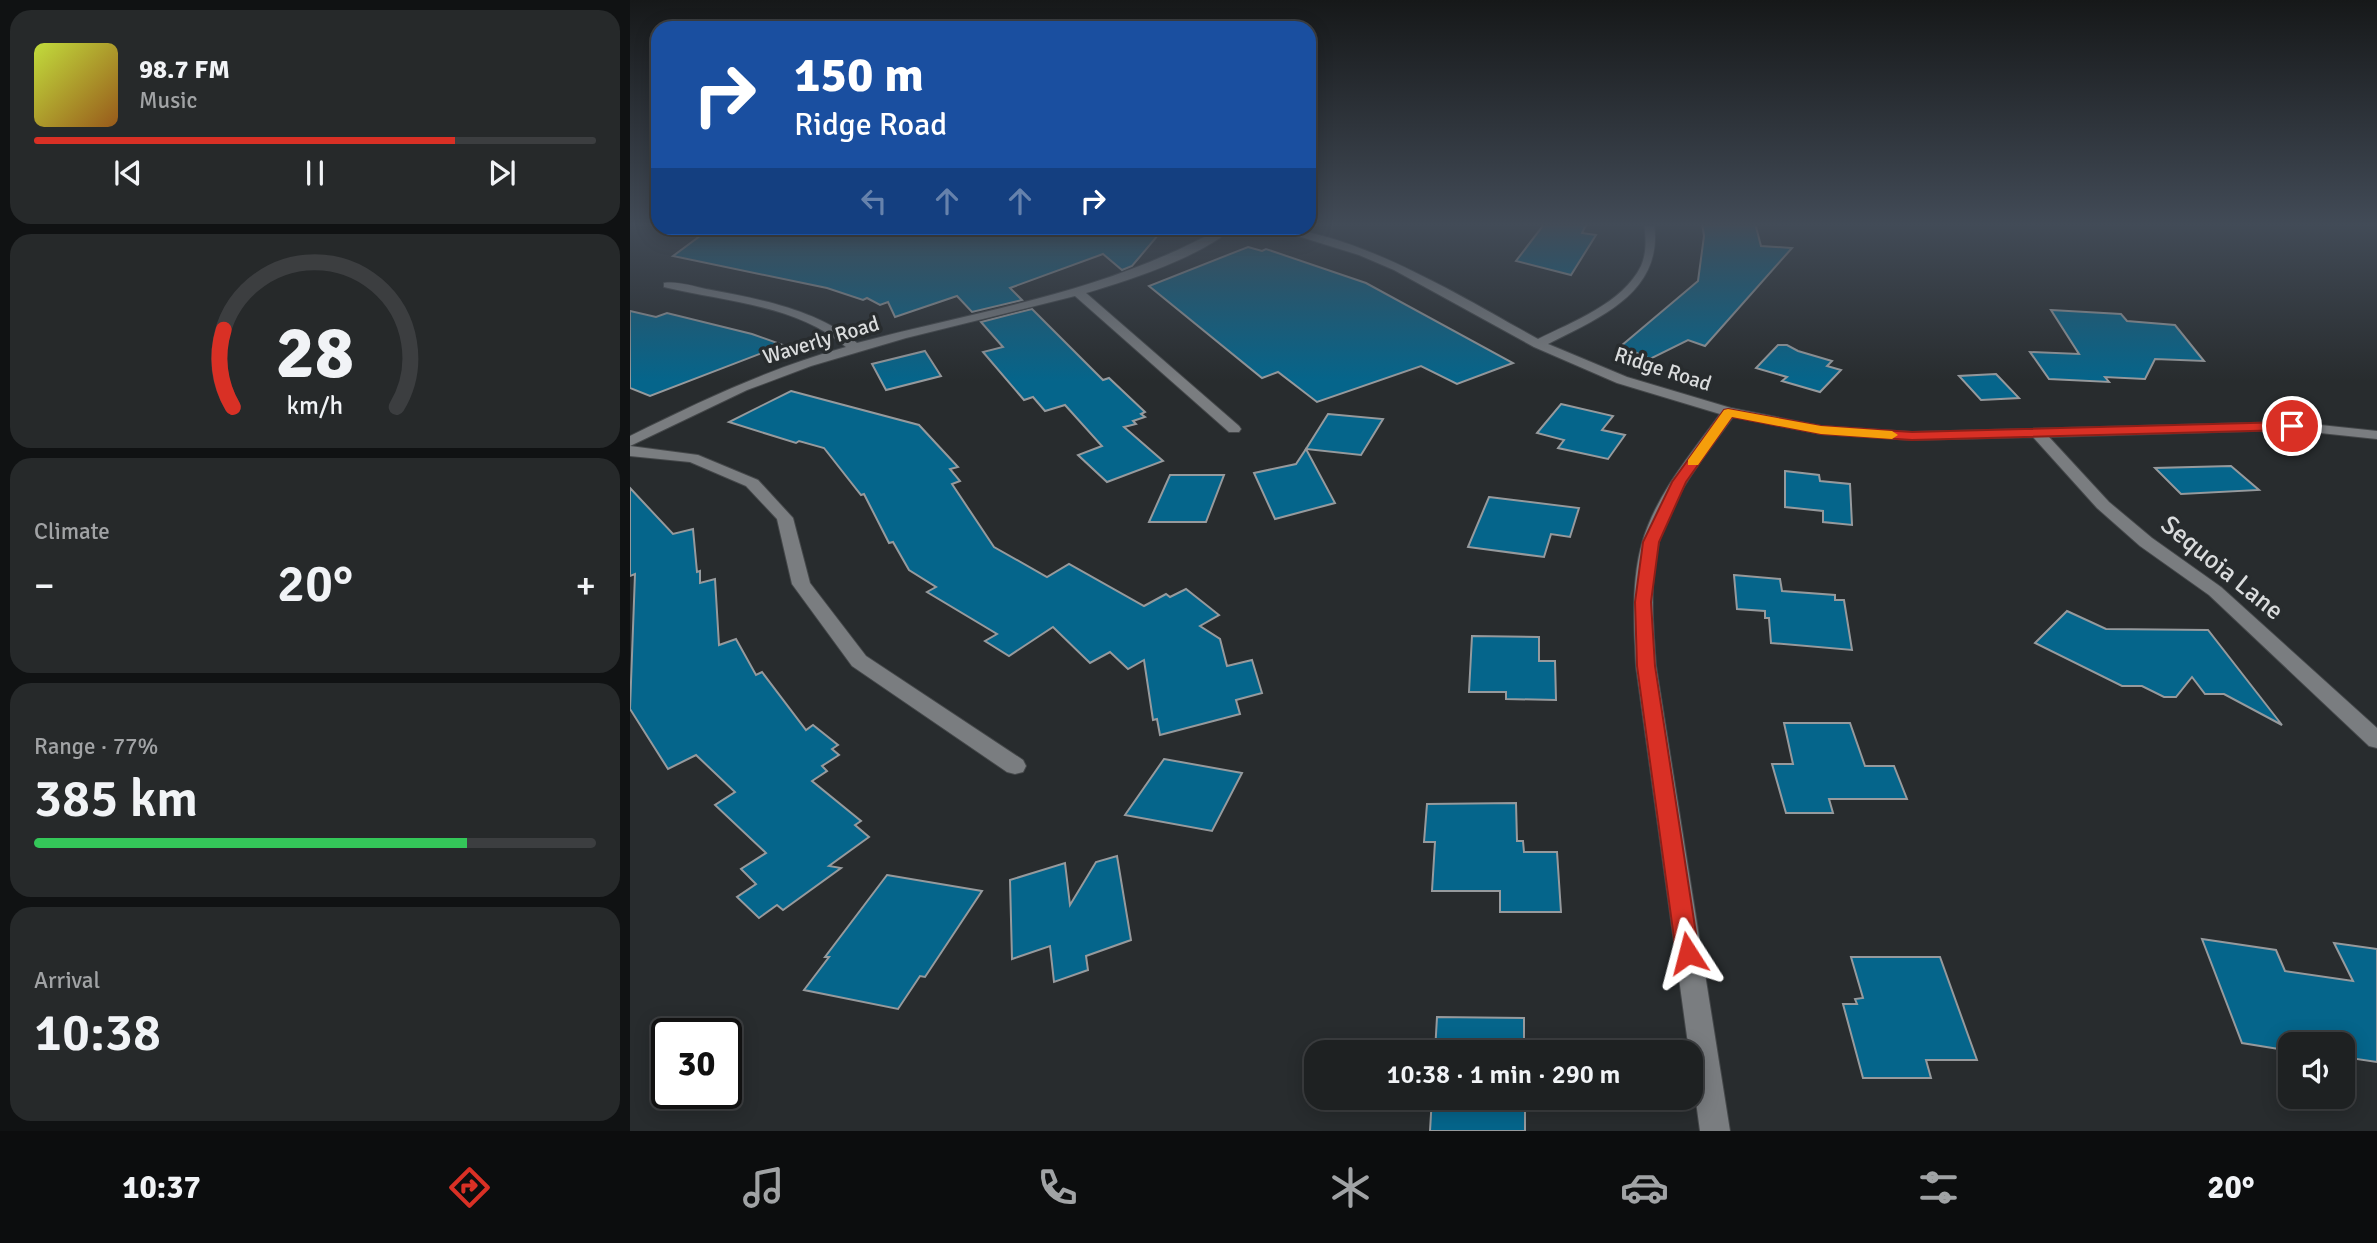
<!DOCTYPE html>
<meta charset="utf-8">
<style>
:root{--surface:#1e2122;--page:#26292a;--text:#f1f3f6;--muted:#a1a3a5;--line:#3c3e40;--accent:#d93025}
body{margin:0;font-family:Signika,sans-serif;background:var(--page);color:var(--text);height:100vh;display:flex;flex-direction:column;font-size:26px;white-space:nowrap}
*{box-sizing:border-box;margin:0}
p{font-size:23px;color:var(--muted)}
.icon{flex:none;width:38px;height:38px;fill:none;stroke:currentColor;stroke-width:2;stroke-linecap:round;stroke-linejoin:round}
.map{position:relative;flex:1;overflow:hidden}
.sheet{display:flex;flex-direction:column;gap:10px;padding:10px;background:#101213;width:630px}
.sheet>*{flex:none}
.hud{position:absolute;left:21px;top:21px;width:665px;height:214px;border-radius:21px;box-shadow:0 4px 18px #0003,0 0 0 2px var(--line);background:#1a4fa0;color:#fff;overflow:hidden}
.fabs{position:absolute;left:1648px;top:1032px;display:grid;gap:14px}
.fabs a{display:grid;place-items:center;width:77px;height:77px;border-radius:14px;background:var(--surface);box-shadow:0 4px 18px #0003,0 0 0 2px var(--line);font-size:35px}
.speed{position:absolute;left:21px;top:1018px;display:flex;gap:14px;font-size:35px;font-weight:700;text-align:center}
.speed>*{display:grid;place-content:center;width:91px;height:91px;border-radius:50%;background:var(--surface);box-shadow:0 4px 18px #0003,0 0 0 2px var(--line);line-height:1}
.speed .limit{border:4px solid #111;border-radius:10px;background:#fff;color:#111}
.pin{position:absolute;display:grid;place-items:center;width:60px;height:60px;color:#fff;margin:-30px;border:4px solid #fff;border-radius:50%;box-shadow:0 2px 7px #0007}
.me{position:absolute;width:77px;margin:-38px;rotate:351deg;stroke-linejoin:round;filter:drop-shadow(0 0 5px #0008)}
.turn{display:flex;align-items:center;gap:24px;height:147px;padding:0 28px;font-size:32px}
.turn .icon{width:91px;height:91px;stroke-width:2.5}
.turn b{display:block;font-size:49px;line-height:60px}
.lanes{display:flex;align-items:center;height:66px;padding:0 28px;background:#0003;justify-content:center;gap:35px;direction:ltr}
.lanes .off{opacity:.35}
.big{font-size:52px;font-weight:600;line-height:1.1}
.sheet .card{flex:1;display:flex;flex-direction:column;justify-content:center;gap:10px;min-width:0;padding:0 24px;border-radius:21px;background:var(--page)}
.sheet .dial{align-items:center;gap:0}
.dial svg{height:182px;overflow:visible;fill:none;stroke:var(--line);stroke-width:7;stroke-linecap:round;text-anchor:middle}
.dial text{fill:var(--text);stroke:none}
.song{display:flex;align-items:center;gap:21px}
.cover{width:84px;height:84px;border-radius:10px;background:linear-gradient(135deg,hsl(70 70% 55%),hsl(30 70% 35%))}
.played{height:7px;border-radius:4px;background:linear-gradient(90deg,var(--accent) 75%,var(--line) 75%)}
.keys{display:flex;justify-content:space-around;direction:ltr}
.heat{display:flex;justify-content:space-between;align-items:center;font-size:38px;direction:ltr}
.charge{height:10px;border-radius:5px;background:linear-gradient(90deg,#34c759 77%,var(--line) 0)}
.trip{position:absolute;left:674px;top:1040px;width:399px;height:70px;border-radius:21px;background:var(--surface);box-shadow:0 4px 18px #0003,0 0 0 2px var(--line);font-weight:600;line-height:70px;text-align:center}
.tabs{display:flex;height:112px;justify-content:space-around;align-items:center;background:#0c0d0e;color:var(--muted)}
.tabs .icon{width:49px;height:49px}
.tabs .selected{color:var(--accent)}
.tabs b{font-size:32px;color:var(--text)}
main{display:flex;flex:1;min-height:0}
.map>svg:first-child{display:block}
.building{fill:#05658b;stroke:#969a9d;stroke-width:2}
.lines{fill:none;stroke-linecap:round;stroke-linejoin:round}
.minor-casing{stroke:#45484a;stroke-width:2}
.minor{fill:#7a7d80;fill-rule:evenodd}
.route{fill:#d93025;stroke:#8d1f18;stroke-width:2}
.slow{fill:#f59e0b}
.labels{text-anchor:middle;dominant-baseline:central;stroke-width:7;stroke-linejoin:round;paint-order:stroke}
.far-street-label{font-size:21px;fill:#dadcdd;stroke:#282c2e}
.street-label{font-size:26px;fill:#dadcdd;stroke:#282c2e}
</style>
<main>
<section class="sheet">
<div class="card">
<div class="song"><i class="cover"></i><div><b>98.7 FM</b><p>Music</p></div></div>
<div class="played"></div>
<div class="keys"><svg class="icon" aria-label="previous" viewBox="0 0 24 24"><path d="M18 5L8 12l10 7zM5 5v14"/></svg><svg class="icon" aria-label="pause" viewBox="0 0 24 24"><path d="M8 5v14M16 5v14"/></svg><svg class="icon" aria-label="next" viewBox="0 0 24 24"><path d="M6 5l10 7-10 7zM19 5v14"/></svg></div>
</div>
<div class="card dial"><svg viewBox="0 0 100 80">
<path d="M14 69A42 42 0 1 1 86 69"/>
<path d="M14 69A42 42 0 0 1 10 35" stroke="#d93025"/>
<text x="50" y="56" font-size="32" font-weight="700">28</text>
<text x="50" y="72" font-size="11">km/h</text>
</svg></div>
<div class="card"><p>Climate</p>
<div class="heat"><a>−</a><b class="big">20°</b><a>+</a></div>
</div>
<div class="card"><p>Range · 77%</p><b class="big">385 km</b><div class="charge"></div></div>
<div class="card"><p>Arrival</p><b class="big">10:38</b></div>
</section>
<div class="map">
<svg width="1747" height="1131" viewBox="0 0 1747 1131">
<rect width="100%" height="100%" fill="#282c2e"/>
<g class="building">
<path d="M 915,223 L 957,223 L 952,233 L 966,235 L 941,275 L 886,261 Z"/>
<path d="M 1072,223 L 1125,223 L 1131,246 L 1162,248 L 1075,346 L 1058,340 L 1020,359 L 991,346 L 1068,281 L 1074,236 Z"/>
<path d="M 125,228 L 416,228 L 411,231 L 529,234 L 502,266 L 492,270 L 473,254 L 380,288 L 392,300 L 342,312 L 327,296 L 265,317 L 258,302 L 250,305 L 237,298 L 233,300 L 197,288 L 43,256 L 70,236 L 124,233 Z"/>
<path d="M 618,247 L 632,251 L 636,249 L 736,283 L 883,363 L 827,384 L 791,366 L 687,402 L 648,372 L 632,378 L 519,286 Z"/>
<path d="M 402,309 L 473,380 L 479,378 L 515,412 L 511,414 L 515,417 L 503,421 L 506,424 L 494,427 L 533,461 L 477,482 L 448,455 L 472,446 L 435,405 L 415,411 L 403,397 L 394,400 L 353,352 L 373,347 L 351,322 Z"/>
<path d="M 1421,310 L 1491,314 L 1497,321 L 1545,325 L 1574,361 L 1525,359 L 1515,379 L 1475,377 L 1479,382 L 1419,379 L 1400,352 L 1449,354 Z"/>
<path d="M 0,311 L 26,317 L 37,313 L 122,334 L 153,345 L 20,396 L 0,388 Z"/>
<path d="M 1148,345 L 1157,345 L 1168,351 L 1202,361 L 1197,366 L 1211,370 L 1190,392 L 1152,381 L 1157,377 L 1126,368 Z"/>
<path d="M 295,351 L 311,376 L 256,390 L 242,364 Z"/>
<path d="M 1366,374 L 1389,398 L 1351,400 L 1329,376 Z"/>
<path d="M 161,391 L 289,425 L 328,467 L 320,469 L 330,481 L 322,484 L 364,547 L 417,577 L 439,564 L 514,606 L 536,594 L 540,597 L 556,589 L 589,615 L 570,626 L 590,639 L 597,666 L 622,660 L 632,693 L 606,700 L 610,714 L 530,735 L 527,719 L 523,720 L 514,660 L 498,669 L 480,652 L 460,663 L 423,627 L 379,656 L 355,641 L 367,634 L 297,592 L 306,587 L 279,570 L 263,542 L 259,543 L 234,494 L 231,495 L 194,448 L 169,441 L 166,443 L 99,422 Z"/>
<path d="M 931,404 L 983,416 L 972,430 L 995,435 L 978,459 L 928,448 L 934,440 L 907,433 Z"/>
<path d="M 698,414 L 753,419 L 731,455 L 676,449 Z"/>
<path d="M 676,449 L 705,503 L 645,519 L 624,473 L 666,464 Z"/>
<path d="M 1601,466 L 1629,490 L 1551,494 L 1525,468 Z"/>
<path d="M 1155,471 L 1189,475 L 1190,481 L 1220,484 L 1222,525 L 1193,522 L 1193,511 L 1155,507 Z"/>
<path d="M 540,475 L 594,475 L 576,522 L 519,522 Z"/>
<path d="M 0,488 L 43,534 L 63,529 L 67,572 L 70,571 L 70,583 L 85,579 L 89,645 L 106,639 L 126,675 L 132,672 L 176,730 L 183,725 L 208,745 L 202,749 L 209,755 L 192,766 L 197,771 L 182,781 L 231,821 L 225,825 L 239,837 L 199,866 L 211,868 L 153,910 L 147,905 L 129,918 L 107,897 L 126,884 L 111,869 L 136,853 L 85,805 L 105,792 L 66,755 L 38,769 L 0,709 L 5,574 L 0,576 Z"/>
<path d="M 859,497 L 949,508 L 940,537 L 921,534 L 914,557 L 838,547 Z"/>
<path d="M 1104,575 L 1150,579 L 1152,591 L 1205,595 L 1205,600 L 1214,600 L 1222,650 L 1141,643 L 1139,618 L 1135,618 L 1135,611 L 1107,609 Z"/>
<path d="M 1437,611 L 1476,629 L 1578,630 L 1652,725 L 1594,694 L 1575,694 L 1562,677 L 1546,697 L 1534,697 L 1512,686 L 1492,686 L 1405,643 Z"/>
<path d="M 842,636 L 909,637 L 909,661 L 925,661 L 926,700 L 876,699 L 876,692 L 839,692 Z"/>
<path d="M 1154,723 L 1220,723 L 1235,766 L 1264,766 L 1277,799 L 1199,799 L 1203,813 L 1156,813 L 1142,764 L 1163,764 Z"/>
<path d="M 534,759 L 612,773 L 582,831 L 495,815 Z"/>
<path d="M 886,803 L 887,841 L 893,841 L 894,852 L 927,852 L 931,912 L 870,912 L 870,891 L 802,891 L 805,842 L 794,842 L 797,804 Z"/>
<path d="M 487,856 L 501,940 L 456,956 L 458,970 L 424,982 L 420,946 L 382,959 L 380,880 L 435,863 L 440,905 L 466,862 Z"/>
<path d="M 257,875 L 352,891 L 295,977 L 290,976 L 268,1009 L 174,990 L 199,957 L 195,957 Z"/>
<path d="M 1572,939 L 1646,950 L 1655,971 L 1723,981 L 1704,943 L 1747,949 L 1747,1062 L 1713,1057 L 1713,1045 L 1661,1045 L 1661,1051 L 1612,1043 Z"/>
<path d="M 1221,957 L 1310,957 L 1347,1060 L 1296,1060 L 1301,1078 L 1233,1078 L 1213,1004 L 1227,1004 L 1225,999 L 1233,998 Z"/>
<path d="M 807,1017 L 894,1018 L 894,1052 L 805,1052 Z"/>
<path d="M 802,1097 L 895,1097 L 895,1131 L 800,1131 Z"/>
</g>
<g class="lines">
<defs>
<g id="minor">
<path d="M 1014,223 L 1024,223 C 1034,292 971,317 918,344 L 997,377 L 1101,408 L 1191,426 L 1282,432 L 1662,422 L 1747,431 L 1747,439 L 1662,430 L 1419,437 L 1479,502 L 1522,538 L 1591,587 L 1747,728 L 1747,748 L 1739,746 L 1579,595 L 1510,546 L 1467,508 L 1403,437 L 1282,440 L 1191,434 L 1103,417 C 1075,456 1042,495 1029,542 C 1019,582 1023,625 1026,666 L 1100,1131 L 1070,1131 L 1006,666 C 1004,625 1001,582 1012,543 C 1026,494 1061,454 1090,414 L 987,383 L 904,347 L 764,270 L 729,255 L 671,237 L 624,228 C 710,220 833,298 908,339 C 942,322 993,303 1011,266 C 1017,252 1016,238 1014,223 Z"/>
<path d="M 591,228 L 603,228 C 570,257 498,281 456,293 L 609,426 L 611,429 L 609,432 L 599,432 L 445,296 L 276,338 L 181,366 L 117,390 L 0,446 L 0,436 C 71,401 140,368 216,347 C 166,304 95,302 34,287 L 34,283 C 47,281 63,286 76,289 C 129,299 186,309 227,343 C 355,309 474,293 591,228 Z"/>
<path d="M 0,446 L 68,455 L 128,480 L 163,518 L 180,583 L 236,656 L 393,760 L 396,766 L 393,772 L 385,774 L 377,772 L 222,666 L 162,584 L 147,519 L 116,486 L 60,462 L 0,456 Z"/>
</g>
</defs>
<use href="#minor" class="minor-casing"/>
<use href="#minor" class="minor"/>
</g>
<linearGradient id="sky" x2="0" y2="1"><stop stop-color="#161819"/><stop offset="0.59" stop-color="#424b57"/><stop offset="1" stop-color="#424b57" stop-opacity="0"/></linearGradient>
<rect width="1747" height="381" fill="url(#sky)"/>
<path class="route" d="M 1098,409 L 1191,426 L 1282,432 L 1662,422 L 1669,426 L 1662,430 L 1282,440 L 1191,434 L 1102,417 L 1056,482 L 1029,542 L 1021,602 L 1025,666 L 1069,953 L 1066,960 L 1058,963 L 1049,960 L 1046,953 L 1007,666 L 1005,602 L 1013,542 L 1042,482 L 1094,410 Z"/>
<path class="slow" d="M 1098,409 L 1191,426 L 1262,431 L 1268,435 L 1262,439 L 1191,434 L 1102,417 L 1068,465 L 1058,465 L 1058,460 L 1094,410 Z"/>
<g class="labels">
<g class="far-street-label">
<text transform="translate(191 340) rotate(-17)">Waverly Road</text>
<text transform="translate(1033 369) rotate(18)">Ridge Road</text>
</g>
<g class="street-label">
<text transform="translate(1592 568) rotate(39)">Sequoia Lane</text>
</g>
</g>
</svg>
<div class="fabs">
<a><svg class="icon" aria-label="sound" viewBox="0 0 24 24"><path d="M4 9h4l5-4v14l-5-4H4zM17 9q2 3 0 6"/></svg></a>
</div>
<div class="speed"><div class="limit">30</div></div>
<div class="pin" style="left:1662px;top:426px;background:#d93025"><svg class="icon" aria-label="arrive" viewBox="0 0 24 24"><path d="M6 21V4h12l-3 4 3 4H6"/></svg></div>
<svg class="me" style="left:1058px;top:953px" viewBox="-20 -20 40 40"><path d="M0-17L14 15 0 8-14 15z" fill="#d93025" stroke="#fff" stroke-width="4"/></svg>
<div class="trip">10:38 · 1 min · 290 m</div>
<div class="hud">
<div class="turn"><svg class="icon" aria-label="right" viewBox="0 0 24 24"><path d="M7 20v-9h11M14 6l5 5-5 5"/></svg><div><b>150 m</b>Ridge Road</div></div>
<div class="lanes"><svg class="icon off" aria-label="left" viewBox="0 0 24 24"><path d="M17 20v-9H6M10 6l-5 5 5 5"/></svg><svg class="icon off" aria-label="ahead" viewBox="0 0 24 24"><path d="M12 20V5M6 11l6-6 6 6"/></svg><svg class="icon off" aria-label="ahead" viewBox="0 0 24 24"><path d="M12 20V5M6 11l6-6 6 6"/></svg><svg class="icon" aria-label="right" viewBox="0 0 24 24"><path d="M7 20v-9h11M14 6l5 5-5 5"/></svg></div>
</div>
</div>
</main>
<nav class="tabs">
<b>10:37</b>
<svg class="icon selected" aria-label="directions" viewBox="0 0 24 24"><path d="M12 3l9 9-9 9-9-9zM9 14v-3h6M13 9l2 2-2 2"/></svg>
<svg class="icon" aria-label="music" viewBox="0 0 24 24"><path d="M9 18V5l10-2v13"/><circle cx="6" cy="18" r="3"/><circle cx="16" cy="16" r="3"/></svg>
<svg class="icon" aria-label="phone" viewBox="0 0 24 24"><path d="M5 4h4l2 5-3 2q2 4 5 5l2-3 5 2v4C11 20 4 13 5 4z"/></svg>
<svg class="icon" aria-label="climate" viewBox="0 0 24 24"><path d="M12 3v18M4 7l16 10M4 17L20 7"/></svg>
<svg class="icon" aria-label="car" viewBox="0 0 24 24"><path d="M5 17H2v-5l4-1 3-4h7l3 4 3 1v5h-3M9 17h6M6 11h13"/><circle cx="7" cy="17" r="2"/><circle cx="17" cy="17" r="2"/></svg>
<svg class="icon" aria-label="filters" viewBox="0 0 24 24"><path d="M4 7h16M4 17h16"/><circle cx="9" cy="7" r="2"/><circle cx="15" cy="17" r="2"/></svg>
<b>20°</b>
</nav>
